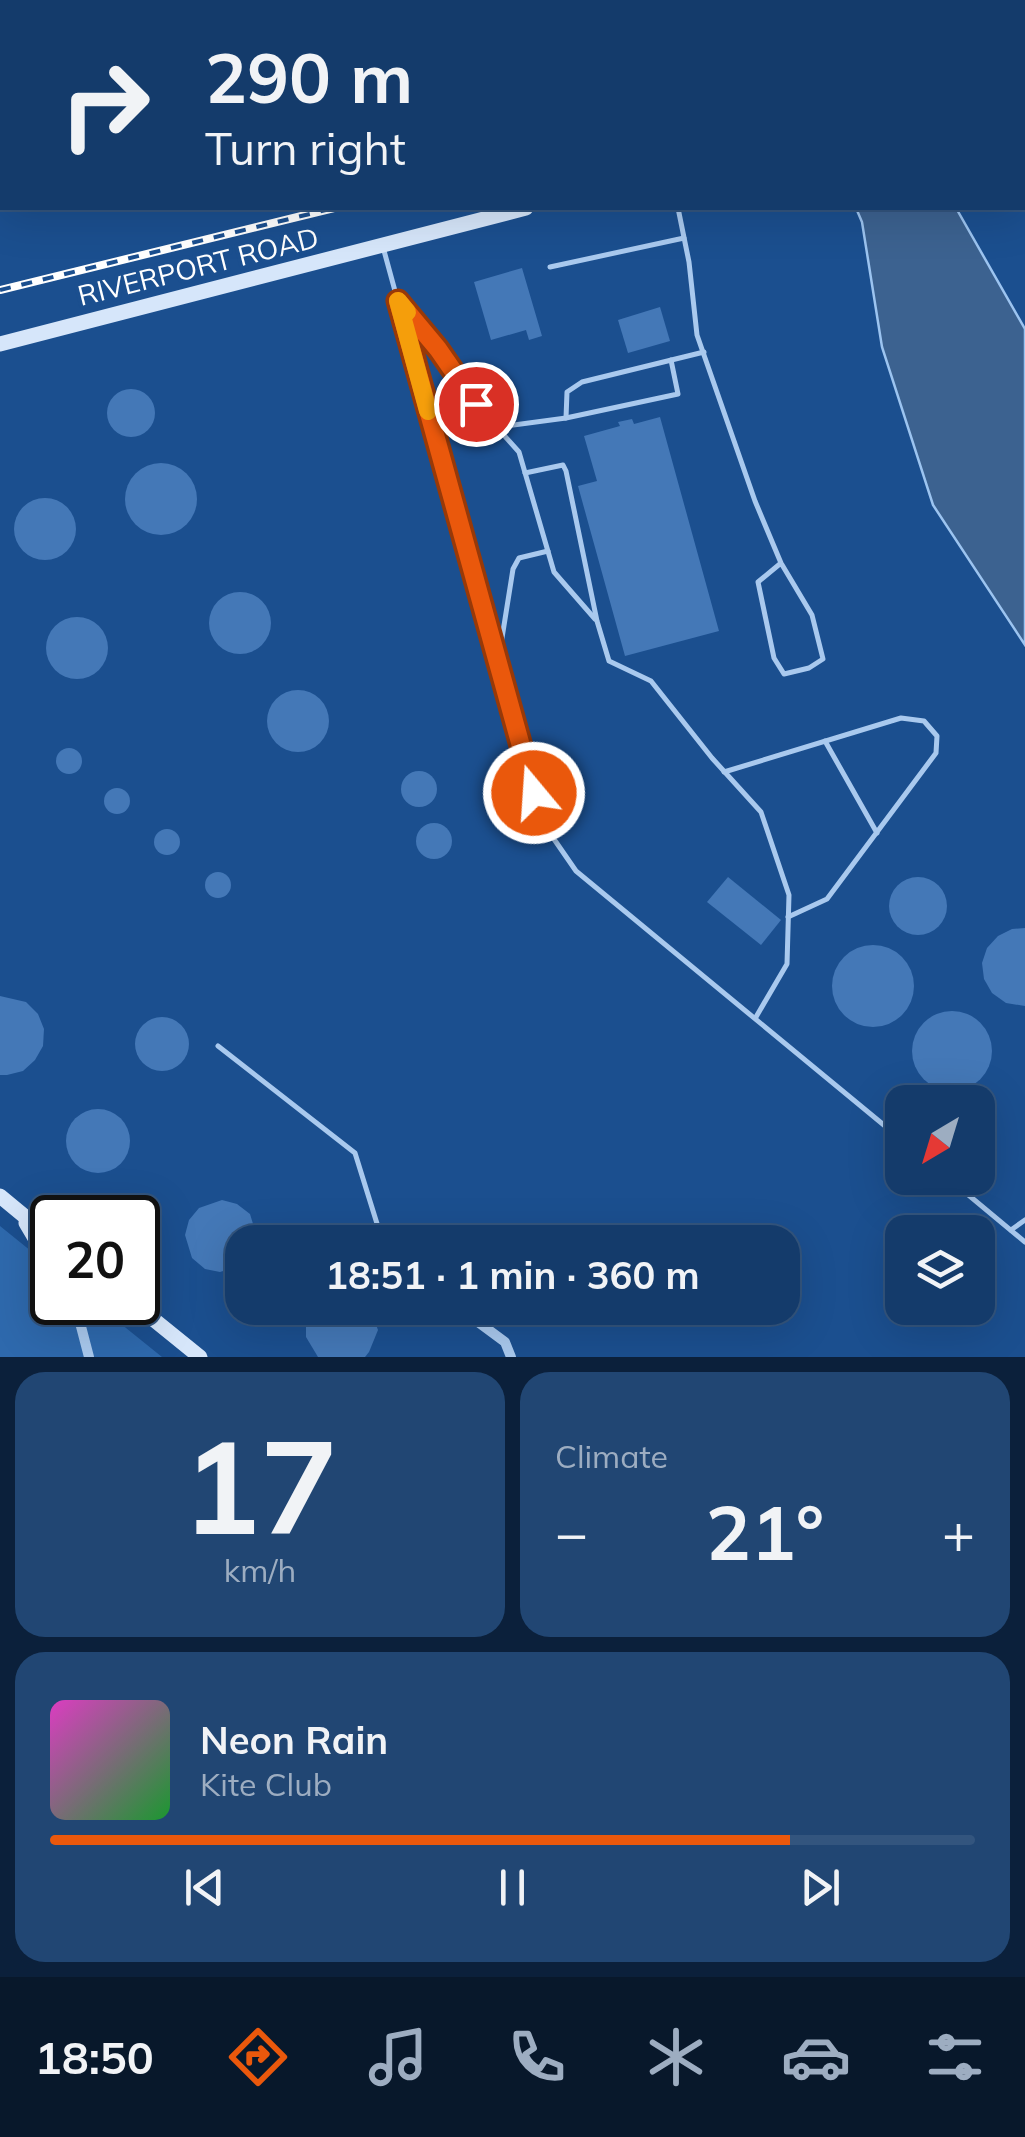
<!DOCTYPE html>
<meta charset="utf-8">
<style>
:root{--surface:#143b6b;--page:#214673;--text:#f1f3f6;--muted:#9dadc1;--line:#33557e;--accent:#ea580c}
body{margin:0;font-family:Mulish,sans-serif;background:var(--page);color:var(--text);height:100vh;display:flex;flex-direction:column;font-size:38px;white-space:nowrap}
*{box-sizing:border-box;margin:0}
p{font-size:32px;color:var(--muted)}
.icon{flex:none;width:55px;height:55px;fill:none;stroke:currentColor;stroke-width:2;stroke-linecap:round;stroke-linejoin:round}
.map{position:relative;height:1357px;overflow:hidden}
.sheet{display:flex;flex-direction:column;gap:15px;padding:15px;background:#0b203b;flex:1}
.sheet>*{flex:none}
.guide{position:absolute;left:0px;top:0px;width:1025px;height:210px;box-shadow:0 10px 40px #0002,0 0 0 2px var(--line);background:#143b6b;color:var(--text);overflow:hidden}
.needle{width:65px;rotate:218deg}
.fabs{position:absolute;left:885px;top:1085px;display:grid;gap:20px}
.fabs a{display:grid;place-items:center;width:110px;height:110px;border-radius:20px;background:var(--surface);box-shadow:0 10px 40px #0002,0 0 0 2px var(--line);font-size:50px}
.speed{position:absolute;left:30px;top:1195px;display:flex;gap:20px;font-size:50px;font-weight:700;text-align:center}
.speed>*{display:grid;place-content:center;width:130px;height:130px;border-radius:50%;background:var(--surface);box-shadow:0 10px 40px #0002,0 0 0 2px var(--line);line-height:1}
.speed .limit{border:5px solid #111;border-radius:15px;background:#fff;color:#111}
.pin{position:absolute;display:grid;place-items:center;width:85px;height:85px;color:#fff;margin:-42px;border:5px solid #fff;border-radius:50%;box-shadow:0 2px 10px #0007}
.me{position:absolute;width:110px;margin:-55px;rotate:342deg;stroke-linejoin:round;filter:drop-shadow(0 0 8px #0008)}
.turn{display:flex;align-items:center;gap:35px;height:210px;padding:0 40px;font-size:45px}
.turn .icon{width:130px;height:130px;stroke-width:2.5}
.turn b{display:block;font-size:70px;line-height:85px}
.big{font-size:75px;font-weight:700;line-height:1.1}
.sheet .tile{flex:1;display:flex;flex-direction:column;justify-content:center;gap:15px;min-width:0;padding:0 35px;border-radius:30px;background:var(--page)}
.sheet .dial{align-items:center;gap:0}
.dial b{font-size:130px;line-height:1}
.song{display:flex;align-items:center;gap:30px}
.cover{width:120px;height:120px;border-radius:15px;background:linear-gradient(135deg,hsl(310 70% 55%),hsl(130 70% 35%))}
.played{height:10px;border-radius:5px;background:linear-gradient(90deg,var(--accent) 80%,var(--line) 80%)}
.keys{display:flex;justify-content:space-around;direction:ltr}
.heat{display:flex;justify-content:space-between;align-items:center;font-size:55px;direction:ltr}
.sheet .tiles{flex:1;display:grid;gap:15px;grid-template-columns:1fr 1fr}
.tile:last-child{grid-column:span 2}
.trip{position:absolute;left:225px;top:1225px;width:575px;height:100px;border-radius:30px;background:var(--surface);box-shadow:0 10px 40px #0002,0 0 0 2px var(--line);font-weight:700;line-height:100px;text-align:center}
.dock{display:flex;height:160px;justify-content:space-around;align-items:center;background:#08182b;color:var(--muted)}
.dock .icon{width:70px;height:70px}
.dock .selected{color:var(--accent)}
.dock b{font-size:45px;color:var(--text)}
.map>svg:first-child{display:block}
.green{fill:#2e69ad}
.water{fill:#3c6290;stroke:#9cc4f0;stroke-width:2.5}
.building{fill:#4478b7}
.lines{fill:none;stroke-linecap:round;stroke-linejoin:round}
.lane{stroke:#a9c9ee;stroke-width:5}
.street{stroke:#a9c9ee;stroke-width:10}
.secondary{stroke:#d6e6fa;stroke-width:15}
.highway{stroke:#fff;stroke-width:20}
.rail-casing{stroke:#fff;stroke-width:8}
.rail{stroke:#1b4f8f;stroke-width:4;stroke-dasharray:11;stroke-linecap:butt}
.route-casing{stroke:#983908;stroke-width:25}
.route{stroke:#ea580c;stroke-width:18}
.slow{stroke:#f59e0b;stroke-width:18}
.labels{text-anchor:middle;dominant-baseline:central;stroke-width:8;stroke-linejoin:round;paint-order:stroke}
.street-label{font-size:28px;fill:#fff;stroke:#1b4f8f}
</style>
<div class="map">
<svg width="1025" height="1357" viewBox="0 0 1025 1357">
<rect width="100%" height="100%" fill="#1b4f8f"/>
<g class="green">
<path d="M 416,0 L 745,0 L 416,2 Z"/>
<path d="M 0,1226 L 52,1268 L 52,1302 L 95,1303 L 162,1357 L 0,1357 Z"/>
</g>
<path class="water" d="M 856,208 L 956,208 L 1025,329 L 1025,645 L 933,505 L 882,347 L 862,222 Z"/>
<g class="building">
<path d="M 522,268 L 542,336 L 529,340 L 526,330 L 491,340 L 474,282 Z"/>
<path d="M 660,307 L 670,341 L 628,353 L 618,320 Z"/>
<circle cx="131" cy="413" r="24"/>
<path d="M 660,417 L 719,631 L 625,656 L 578,486 L 597,481 L 584,436 L 620,426 L 618,422 L 632,419 L 634,424 Z"/>
<circle cx="161" cy="499" r="36"/>
<circle cx="45" cy="529" r="31"/>
<circle cx="240" cy="623" r="31"/>
<circle cx="77" cy="648" r="31"/>
<circle cx="298" cy="721" r="31"/>
<circle cx="69" cy="761" r="13"/>
<circle cx="419" cy="789" r="18"/>
<circle cx="117" cy="801" r="13"/>
<circle cx="434" cy="841" r="18"/>
<circle cx="167" cy="842" r="13"/>
<circle cx="218" cy="885" r="13"/>
<path d="M 728,877 L 781,920 L 761,945 L 707,902 Z"/>
<circle cx="918" cy="906" r="29"/>
<path d="M 1025,928 L 1025,1006 L 1006,1003 L 992,993 L 984,979 L 982,963 L 987,948 L 998,936 L 1012,929 Z"/>
<circle cx="873" cy="986" r="41"/>
<path d="M 0,996 L 26,1002 L 38,1014 L 44,1029 L 43,1046 L 35,1060 L 23,1071 L 7,1075 L 0,1075 Z"/>
<circle cx="952" cy="1051" r="40"/>
<circle cx="162" cy="1044" r="27"/>
<circle cx="98" cy="1141" r="32"/>
<path d="M 222,1200 L 237,1204 L 250,1214 L 257,1237 L 256,1242 L 242,1242 L 242,1265 L 220,1272 L 205,1269 L 192,1258 L 185,1235 L 189,1220 L 199,1208 Z"/>
<path d="M 313,1308 L 370,1308 L 378,1330 L 369,1352 L 365,1357 L 318,1357 L 306,1337 L 306,1321 Z"/>
</g>
<g class="lines">
<g class="lane">
<path d="M 678,208 L 689,262 L 697,335 L 755,501 L 781,563 L 812,615 L 823,659 L 809,668 L 784,674 L 774,658 L 758,582 L 781,563"/>
<path d="M 383,247 L 522,756 L 547,829 L 576,871 L 902,1140"/>
<path d="M 550,267 L 684,238"/>
<path d="M 399,303 L 438,349 L 476,404 L 519,452 L 554,572 L 595,619"/>
<path d="M 566,418 L 567,392 L 582,382 L 704,352"/>
<path d="M 499,427 L 566,418 L 678,394 L 671,360"/>
<path d="M 525,473 L 563,465 L 566,471 L 597,621 L 609,661 L 651,681 L 712,758 L 761,812 L 789,895 L 787,964 L 756,1017"/>
<path d="M 498,663 L 513,569 L 519,558 L 548,551"/>
<path d="M 825,741 L 877,833"/>
<path d="M 724,772 L 901,718 L 924,721 L 937,736 L 936,753 L 827,899 L 788,917"/>
<path d="M 218,1046 L 355,1153 L 379,1230"/>
<path d="M 948,1178 L 1025,1242"/>
<path d="M 1011,1230 L 1025,1220"/>
</g>
<g class="street">
<path d="M 379,1230 L 389,1242"/>
<path d="M 459,1308 L 505,1342 L 511,1357"/>
<path d="M 78,1315 L 89,1357"/>
</g>
<g class="secondary">
<path d="M 1022,89 L 1025,88"/>
<path d="M 0,344 L 526,208"/>
<path d="M 0,1196 L 52,1239"/>
<path d="M 26,1223 L 52,1267"/>
<path d="M 70,1302 L 77,1317"/>
<path d="M 132,1302 L 200,1357"/>
</g>
<path class="highway" d="M 0,10 L 2,0"/>
<defs>
<g id="rail">
<path d="M 1022,24 L 1025,24"/>
<path d="M 0,290 L 334,208"/>
</g>
</defs>
<use href="#rail" class="rail-casing"/>
<use href="#rail" class="rail"/>
</g>
<g class="lines">
<defs>
<path id="route" d="M 476,404 L 438,349 L 398,301 L 534,793"/>
</defs>
<use href="#route" class="route-casing"/>
<use href="#route" class="route"/>
<path class="slow" d="M 407,312 L 398,301 L 428,411"/>
</g>
<g class="labels">
<g class="street-label">
<text transform="translate(198 266) rotate(-14)">RIVERPORT ROAD</text>
</g>
</g>
</svg>
<div class="fabs">
<a><svg class="needle" viewBox="-14 -14 28 28"><path d="M0-13l5 13h-10z" fill="#e53935"/><path d="M0 13l5-13h-10z" fill="#9dadc1"/></svg></a>
<a><svg class="icon" aria-label="layers" viewBox="0 0 24 24"><path d="M12 4l9 5-9 5-9-5zM3 14l9 5 9-5"/></svg></a>
</div>
<div class="speed"><div class="limit">20</div></div>
<div class="pin" style="left:476px;top:404px;background:#d93025"><svg class="icon" aria-label="arrive" viewBox="0 0 24 24"><path d="M6 21V4h12l-3 4 3 4H6"/></svg></div>
<svg class="me" style="left:534px;top:793px" viewBox="-20 -20 40 40"><circle r="17" fill="#ea580c" stroke="#fff" stroke-width="3"/><path d="M0-11L8 9 0 5-8 9z" fill="#fff"/></svg>
<div class="trip">18:51 · 1 min · 360 m</div>
<div class="guide">
<div class="turn"><svg class="icon" aria-label="right" viewBox="0 0 24 24"><path d="M7 20v-9h11M14 6l5 5-5 5"/></svg><div><b>290 m</b>Turn right</div></div>
</div>
</div>
<section class="sheet">
<div class="tiles">
<div class="tile dial"><b>17</b><p>km/h</p></div>
<div class="tile"><p>Climate</p>
<div class="heat"><a>−</a><b class="big">21°</b><a>+</a></div>
</div>
<div class="tile">
<div class="song"><i class="cover"></i><div><b>Neon Rain</b><p>Kite Club</p></div></div>
<div class="played"></div>
<div class="keys"><svg class="icon" aria-label="previous" viewBox="0 0 24 24"><path d="M18 5L8 12l10 7zM5 5v14"/></svg><svg class="icon" aria-label="pause" viewBox="0 0 24 24"><path d="M8 5v14M16 5v14"/></svg><svg class="icon" aria-label="next" viewBox="0 0 24 24"><path d="M6 5l10 7-10 7zM19 5v14"/></svg></div>
</div>
</div>
</section>
<nav class="dock">
<b>18:50</b>
<svg class="icon selected" aria-label="directions" viewBox="0 0 24 24"><path d="M12 3l9 9-9 9-9-9zM9 14v-3h6M13 9l2 2-2 2"/></svg>
<svg class="icon" aria-label="music" viewBox="0 0 24 24"><path d="M9 18V5l10-2v13"/><circle cx="6" cy="18" r="3"/><circle cx="16" cy="16" r="3"/></svg>
<svg class="icon" aria-label="phone" viewBox="0 0 24 24"><path d="M5 4h4l2 5-3 2q2 4 5 5l2-3 5 2v4C11 20 4 13 5 4z"/></svg>
<svg class="icon" aria-label="climate" viewBox="0 0 24 24"><path d="M12 3v18M4 7l16 10M4 17L20 7"/></svg>
<svg class="icon" aria-label="car" viewBox="0 0 24 24"><path d="M5 17H2v-5l4-1 3-4h7l3 4 3 1v5h-3M9 17h6M6 11h13"/><circle cx="7" cy="17" r="2"/><circle cx="17" cy="17" r="2"/></svg>
<svg class="icon" aria-label="filters" viewBox="0 0 24 24"><path d="M4 7h16M4 17h16"/><circle cx="9" cy="7" r="2"/><circle cx="15" cy="17" r="2"/></svg>
</nav>
